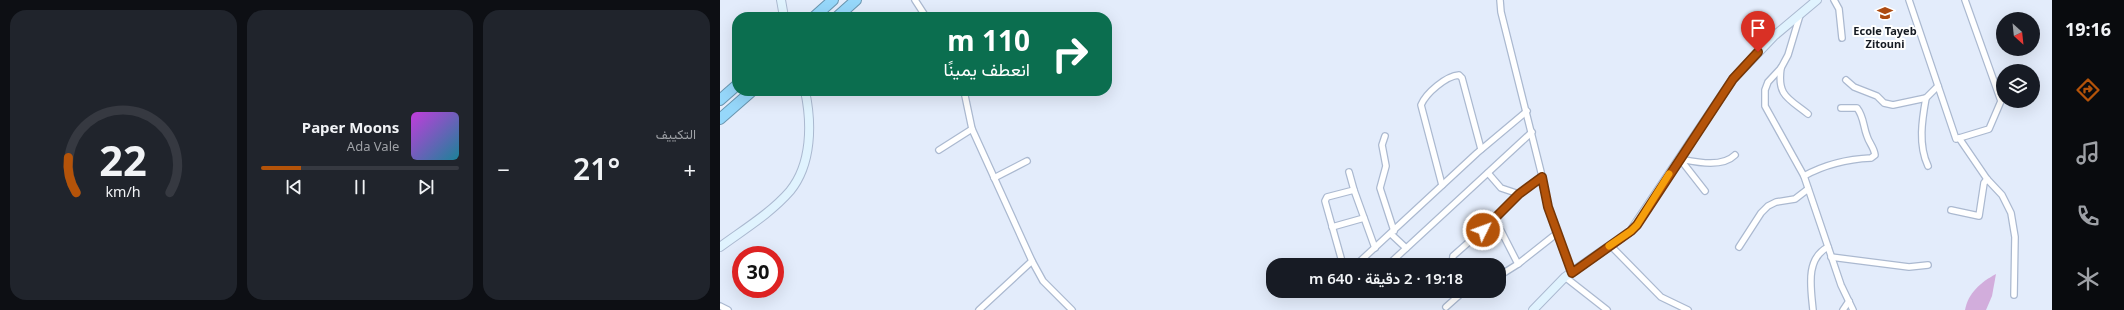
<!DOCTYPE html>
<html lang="ar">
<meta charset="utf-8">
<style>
:root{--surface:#171b24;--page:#20242c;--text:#f1f3f6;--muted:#9ea1a6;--line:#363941;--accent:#b45309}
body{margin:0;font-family:"Noto Sans",Vazirmatn,sans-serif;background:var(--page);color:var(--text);direction:rtl;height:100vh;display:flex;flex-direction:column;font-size:15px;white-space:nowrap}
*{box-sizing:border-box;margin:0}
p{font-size:13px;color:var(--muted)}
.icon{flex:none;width:22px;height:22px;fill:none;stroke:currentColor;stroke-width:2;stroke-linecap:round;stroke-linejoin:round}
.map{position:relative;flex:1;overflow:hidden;direction:ltr}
.panel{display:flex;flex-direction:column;gap:10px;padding:10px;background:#0d0f14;width:720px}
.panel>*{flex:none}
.guide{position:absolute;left:12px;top:12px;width:380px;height:84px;border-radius:16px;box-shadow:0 4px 16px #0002;direction:rtl;background:#0b6e4f;color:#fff;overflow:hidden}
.needle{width:26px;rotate:153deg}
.tools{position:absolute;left:1276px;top:12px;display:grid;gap:8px}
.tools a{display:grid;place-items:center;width:44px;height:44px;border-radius:50%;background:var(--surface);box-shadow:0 4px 16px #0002;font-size:20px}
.speed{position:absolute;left:12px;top:246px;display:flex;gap:8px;font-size:20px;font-weight:700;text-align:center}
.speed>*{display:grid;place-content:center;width:52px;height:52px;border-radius:50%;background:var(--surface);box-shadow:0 4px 16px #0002;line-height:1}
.speed .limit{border:6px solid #d22;background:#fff;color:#111}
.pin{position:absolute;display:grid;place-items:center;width:34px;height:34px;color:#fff;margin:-41px -17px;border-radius:50% 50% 50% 0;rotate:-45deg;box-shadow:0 0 4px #0007}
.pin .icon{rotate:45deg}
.me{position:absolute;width:44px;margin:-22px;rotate:48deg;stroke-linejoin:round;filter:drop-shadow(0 0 3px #0008)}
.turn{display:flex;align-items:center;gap:14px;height:84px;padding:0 16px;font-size:18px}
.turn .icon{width:52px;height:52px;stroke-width:2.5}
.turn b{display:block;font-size:28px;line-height:34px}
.big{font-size:30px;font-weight:600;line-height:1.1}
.panel .tile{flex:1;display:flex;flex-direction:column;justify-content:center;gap:6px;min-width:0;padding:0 14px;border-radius:16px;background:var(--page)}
.panel .dial{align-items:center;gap:0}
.dial svg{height:104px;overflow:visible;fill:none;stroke:var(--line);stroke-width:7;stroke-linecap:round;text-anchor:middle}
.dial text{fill:var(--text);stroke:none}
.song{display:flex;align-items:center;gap:12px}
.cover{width:48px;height:48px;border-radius:6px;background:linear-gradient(135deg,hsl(290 70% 55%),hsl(190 70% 35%))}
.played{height:4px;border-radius:2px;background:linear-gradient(90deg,var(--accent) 20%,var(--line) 20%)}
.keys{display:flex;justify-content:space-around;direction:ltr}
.heat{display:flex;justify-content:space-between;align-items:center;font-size:22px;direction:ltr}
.panel .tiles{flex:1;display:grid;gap:10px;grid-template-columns:repeat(3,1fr)}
.trip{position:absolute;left:546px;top:258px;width:240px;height:40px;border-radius:16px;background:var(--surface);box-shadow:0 4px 16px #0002;font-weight:600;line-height:40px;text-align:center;direction:rtl}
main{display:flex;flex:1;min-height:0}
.dock{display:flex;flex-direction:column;width:72px;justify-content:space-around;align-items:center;background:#090b0e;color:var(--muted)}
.dock .icon{width:28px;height:28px}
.dock .selected{color:var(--accent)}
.dock b{font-size:18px;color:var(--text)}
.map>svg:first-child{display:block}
.green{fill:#d2addc}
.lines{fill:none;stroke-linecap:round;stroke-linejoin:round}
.street-casing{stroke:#abb9d0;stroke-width:8}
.secondary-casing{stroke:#abb9d0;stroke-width:10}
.highway-casing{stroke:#6995af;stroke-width:12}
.street{stroke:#fff;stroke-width:5.5}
.secondary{stroke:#e0f3fe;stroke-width:8}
.highway{stroke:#96d7fa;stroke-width:10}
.route-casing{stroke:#753606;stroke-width:10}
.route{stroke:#b45309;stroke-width:7}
.slow{stroke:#f59e0b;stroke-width:7}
.labels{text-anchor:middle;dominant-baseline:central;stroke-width:4;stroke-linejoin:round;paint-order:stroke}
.poi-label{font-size:11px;font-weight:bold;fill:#161b23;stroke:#fff}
</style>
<main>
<nav class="dock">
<b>19:16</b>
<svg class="icon selected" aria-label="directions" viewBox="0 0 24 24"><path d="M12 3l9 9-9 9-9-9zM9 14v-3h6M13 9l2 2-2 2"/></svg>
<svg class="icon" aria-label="music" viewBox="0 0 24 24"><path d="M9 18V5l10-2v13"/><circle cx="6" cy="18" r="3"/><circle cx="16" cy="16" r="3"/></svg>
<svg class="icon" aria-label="phone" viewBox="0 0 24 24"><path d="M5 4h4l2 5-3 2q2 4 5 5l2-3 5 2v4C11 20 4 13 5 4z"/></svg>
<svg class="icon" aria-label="climate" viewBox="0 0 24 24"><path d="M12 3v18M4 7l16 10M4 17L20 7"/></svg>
</nav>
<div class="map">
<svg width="1332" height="310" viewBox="0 0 1332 310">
<rect width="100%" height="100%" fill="#e3ecfb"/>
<path class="green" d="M 1276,274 L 1272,296 L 1266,310 L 1245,310 C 1248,293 1261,282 1276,274 Z"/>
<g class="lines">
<defs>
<g id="street">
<path d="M 195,0 L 206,17"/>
<path d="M 780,0 L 781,12 L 821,172 L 828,207 L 852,273"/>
<path d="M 1114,0 L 1119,9 L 1122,38"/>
<path d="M 1189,0 L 1236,139 L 1269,129 L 1281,101 L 1245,0"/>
<path d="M 1080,15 L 1068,55 L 1061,68 L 1048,82 L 1045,90 L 1045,106 L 1084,176 L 1121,285 L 1133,310"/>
<path d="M 1061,68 C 1057,96 1068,98 1088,114"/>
<path d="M 1126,80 L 1134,87 L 1157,96 L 1164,103 L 1173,105 L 1206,98 L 1218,86"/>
<path d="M 244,91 L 252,129 L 312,261 L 323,281 L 352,310"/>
<path d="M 1206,98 C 1202,120 1198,145 1208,166"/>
<path d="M 665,136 L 662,145 L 666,166 L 660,188 L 674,231"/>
<path d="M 1239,138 L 1267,179 L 1282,195 L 1291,213 L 1295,237 L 1294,295"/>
<path d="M 219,150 L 252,129"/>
<path d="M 960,159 C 976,162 1002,168 1015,155"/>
<path d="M 960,159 L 985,191"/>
<path d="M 768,173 L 781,188 L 799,194"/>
<path d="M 1084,176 C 1104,165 1128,159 1151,158 L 1155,155 C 1154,147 1149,143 1147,136 C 1143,126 1144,117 1137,108 L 1121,108"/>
<path d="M 274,178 L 307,161"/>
<path d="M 722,185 L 701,105 C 706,93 726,76 739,75 L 742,78 L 761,149"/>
<path d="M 634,190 L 655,248"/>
<path d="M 1231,210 L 1259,216 L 1264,183 L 1267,179"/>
<path d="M 775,219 L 798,264"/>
<path d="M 612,227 L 644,218"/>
<path d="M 671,234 L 686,248"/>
<path d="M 890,245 L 941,297 L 968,310"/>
<path d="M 1019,247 L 1041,213 L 1048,206 L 1056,202 L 1075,199 L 1088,189"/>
<path d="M 1111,257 L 1189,267 L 1208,265"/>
<path d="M 623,265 L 605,201 L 607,197 L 634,190 L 629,172"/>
<path d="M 636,265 L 757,153 L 807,111"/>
<path d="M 668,265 L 812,132"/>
<path d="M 732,265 L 733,256 L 775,219 L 799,194 L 821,177"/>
<path d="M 779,276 L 798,264 L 836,234"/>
<path d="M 845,277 L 887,310"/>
<path d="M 0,306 L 8,310"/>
<path d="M 726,307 L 744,291"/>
<path d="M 259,310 L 312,261"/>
<path d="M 1093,310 C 1091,288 1085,259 1108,247"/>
<path d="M 1123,310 L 1129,301"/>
</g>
<g id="secondary">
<path d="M 61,0 L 64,17"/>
<path d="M 0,247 C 23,230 51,213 70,191 C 92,164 92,123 85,91"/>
<path d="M 813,310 L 845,277 L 911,231 L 1013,79 L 1054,36 L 1097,0"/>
</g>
<g id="highway">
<path d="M 94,17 L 113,0"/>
<path d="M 117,17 L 136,0"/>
<path d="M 0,100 L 17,85"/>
<path d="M 0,119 L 32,91"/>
</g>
</defs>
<use href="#street" class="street-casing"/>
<use href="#secondary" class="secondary-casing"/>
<use href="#highway" class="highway-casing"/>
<use href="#street" class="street"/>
<use href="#secondary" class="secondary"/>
<use href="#highway" class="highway"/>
</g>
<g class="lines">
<defs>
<path id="route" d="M 763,230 L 799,194 L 822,177 L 828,207 L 852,273 L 911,231 L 917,225 L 1013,79 L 1038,52"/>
</defs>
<use href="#route" class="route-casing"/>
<use href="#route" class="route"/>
<path class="slow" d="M 889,246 L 911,231 L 917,225 L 949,174"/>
</g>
<defs>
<symbol id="school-bare" viewBox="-9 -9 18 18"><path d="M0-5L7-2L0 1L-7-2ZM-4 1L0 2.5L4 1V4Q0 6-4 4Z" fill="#ad4a10" stroke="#fff" stroke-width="2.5" paint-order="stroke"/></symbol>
</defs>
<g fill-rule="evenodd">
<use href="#school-bare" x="1154" y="2" width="22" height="22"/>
</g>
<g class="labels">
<g class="poi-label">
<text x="1165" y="30">Ecole Tayeb<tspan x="1165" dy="13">Zitouni</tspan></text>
</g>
</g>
</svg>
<div class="tools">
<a><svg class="needle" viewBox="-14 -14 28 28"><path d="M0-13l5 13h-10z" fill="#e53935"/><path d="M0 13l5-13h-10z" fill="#9ea1a6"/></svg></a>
<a><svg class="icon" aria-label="layers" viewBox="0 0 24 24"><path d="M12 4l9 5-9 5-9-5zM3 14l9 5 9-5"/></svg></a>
</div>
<div class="speed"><div class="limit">30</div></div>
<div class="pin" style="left:1038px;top:52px;background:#d93025"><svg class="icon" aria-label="arrive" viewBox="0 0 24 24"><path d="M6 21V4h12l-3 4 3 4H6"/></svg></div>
<svg class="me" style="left:763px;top:230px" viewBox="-20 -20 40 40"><circle r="17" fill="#b45309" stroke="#fff" stroke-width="3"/><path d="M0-11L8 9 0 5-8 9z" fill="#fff"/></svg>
<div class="trip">19:18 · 2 دقيقة · 640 m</div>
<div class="guide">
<div class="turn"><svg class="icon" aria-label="right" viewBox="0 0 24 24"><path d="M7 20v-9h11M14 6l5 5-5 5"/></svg><div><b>110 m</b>انعطف يمينًا</div></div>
</div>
</div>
<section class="panel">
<div class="tiles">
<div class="tile"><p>التكييف</p>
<div class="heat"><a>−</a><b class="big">21°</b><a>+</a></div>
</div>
<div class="tile">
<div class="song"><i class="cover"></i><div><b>Paper Moons</b><p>Ada Vale</p></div></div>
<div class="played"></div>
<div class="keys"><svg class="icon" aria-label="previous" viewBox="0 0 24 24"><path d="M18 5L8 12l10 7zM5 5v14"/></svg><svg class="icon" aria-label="pause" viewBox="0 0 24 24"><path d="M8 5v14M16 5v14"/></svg><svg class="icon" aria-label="next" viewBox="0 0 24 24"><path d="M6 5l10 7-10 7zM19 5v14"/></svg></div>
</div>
<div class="tile dial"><svg viewBox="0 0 100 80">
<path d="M14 69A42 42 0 1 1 86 69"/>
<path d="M14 69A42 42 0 0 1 8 42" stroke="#b45309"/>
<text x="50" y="56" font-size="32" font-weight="700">22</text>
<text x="50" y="72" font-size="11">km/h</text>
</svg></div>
</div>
</section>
</main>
